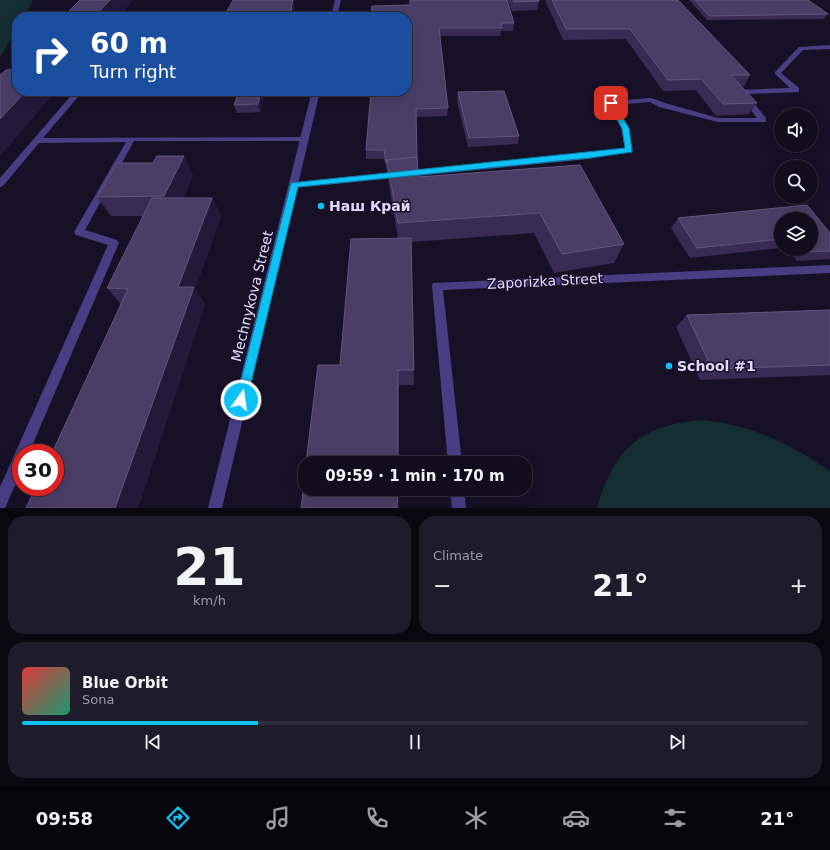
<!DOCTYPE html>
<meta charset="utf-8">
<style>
:root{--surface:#110d1d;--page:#1e1b2a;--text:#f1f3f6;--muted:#9c9ca4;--line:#302d3b;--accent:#0dc1f5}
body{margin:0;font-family:"DejaVu Sans",sans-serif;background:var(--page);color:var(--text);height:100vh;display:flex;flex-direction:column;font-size:15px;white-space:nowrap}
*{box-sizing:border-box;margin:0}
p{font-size:13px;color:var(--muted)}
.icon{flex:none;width:22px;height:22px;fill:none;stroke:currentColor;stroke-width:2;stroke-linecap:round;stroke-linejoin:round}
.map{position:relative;height:508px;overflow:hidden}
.panel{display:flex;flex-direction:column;gap:8px;padding:8px;background:#090710;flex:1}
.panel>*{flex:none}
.banner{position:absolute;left:12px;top:12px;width:400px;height:84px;border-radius:16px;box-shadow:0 4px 16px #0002,0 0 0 1px var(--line);background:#1a4fa0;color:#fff;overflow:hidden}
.tools{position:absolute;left:774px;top:108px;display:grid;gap:8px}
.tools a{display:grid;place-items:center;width:44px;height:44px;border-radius:50%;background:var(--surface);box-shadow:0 4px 16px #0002,0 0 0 1px var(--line);font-size:20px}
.speed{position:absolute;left:12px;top:444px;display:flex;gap:8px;font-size:20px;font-weight:700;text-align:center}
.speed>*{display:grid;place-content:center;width:52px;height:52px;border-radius:50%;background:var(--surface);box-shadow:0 4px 16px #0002,0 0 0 1px var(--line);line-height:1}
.speed .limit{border:6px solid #d22;background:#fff;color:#111}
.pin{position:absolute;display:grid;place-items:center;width:34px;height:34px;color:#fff;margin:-17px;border-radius:8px;box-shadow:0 2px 6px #0006}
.me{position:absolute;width:44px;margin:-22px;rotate:14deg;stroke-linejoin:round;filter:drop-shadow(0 0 3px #0008)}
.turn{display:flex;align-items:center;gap:14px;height:84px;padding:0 12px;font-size:18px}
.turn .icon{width:52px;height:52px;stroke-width:2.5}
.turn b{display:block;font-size:28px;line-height:34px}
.big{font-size:30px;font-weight:700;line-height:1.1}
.panel .card{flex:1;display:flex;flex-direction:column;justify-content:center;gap:6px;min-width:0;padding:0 14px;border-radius:16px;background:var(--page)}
.panel .dial{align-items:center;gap:0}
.dial b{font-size:52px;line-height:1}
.song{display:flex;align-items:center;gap:12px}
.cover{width:48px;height:48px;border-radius:6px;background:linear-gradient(135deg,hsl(0 70% 55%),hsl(160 70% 35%))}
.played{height:4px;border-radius:2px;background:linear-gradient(90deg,var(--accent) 30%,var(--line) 30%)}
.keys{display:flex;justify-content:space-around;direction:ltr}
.heat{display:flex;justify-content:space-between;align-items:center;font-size:22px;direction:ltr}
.panel .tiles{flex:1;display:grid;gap:8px;grid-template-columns:1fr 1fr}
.card:last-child{grid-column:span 2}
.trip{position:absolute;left:298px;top:456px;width:234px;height:40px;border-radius:16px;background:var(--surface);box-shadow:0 4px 16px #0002,0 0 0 1px var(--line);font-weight:700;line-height:40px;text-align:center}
.tabs{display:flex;height:64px;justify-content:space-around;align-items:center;background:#07050c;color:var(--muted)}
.tabs .icon{width:28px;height:28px}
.tabs .on{color:var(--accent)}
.tabs b{font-size:18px;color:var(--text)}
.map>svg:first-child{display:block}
.green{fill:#142e31}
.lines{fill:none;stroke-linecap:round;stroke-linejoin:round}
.lane{fill:#493e84;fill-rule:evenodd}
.street{fill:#493e84;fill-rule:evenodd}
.wall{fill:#382b54}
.shaded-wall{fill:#23193a}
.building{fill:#4a3e66;stroke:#62567e}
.route{fill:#0dc1f5;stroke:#087d9f}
.poi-dot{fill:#0dc1f5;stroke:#171127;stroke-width:1.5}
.labels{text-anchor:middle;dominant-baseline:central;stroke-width:3;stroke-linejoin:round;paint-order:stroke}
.poi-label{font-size:14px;font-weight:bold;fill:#e1d8fd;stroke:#171127;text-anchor:start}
.street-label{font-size:14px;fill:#e1d8fd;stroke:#171127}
</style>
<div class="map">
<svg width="830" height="508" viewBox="0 0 830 508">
<rect width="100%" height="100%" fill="#171127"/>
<g class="green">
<path d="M 0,0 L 33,0 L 24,17 L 17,17 L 17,29 L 0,57 Z"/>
<path d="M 702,420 C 752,425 786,442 827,469 L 830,471 L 830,508 L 597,508 C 614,449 640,425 702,420 Z"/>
</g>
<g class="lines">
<g class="lane">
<path d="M 192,12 L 195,14 L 194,15 L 148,17 L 151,15 Z"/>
<path d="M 830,45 L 830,49 L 803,50 L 781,73 L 799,88 L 799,92 L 746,94 L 766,118 L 766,122 L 718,122 L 659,107 L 650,102 L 616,105 L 629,128 L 633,150 L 632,152 L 589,159 L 294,188 L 290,185 L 294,182 L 589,153 L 625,148 L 621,128 L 607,103 L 611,101 L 651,98 L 665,103 L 718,118 L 757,118 L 737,92 L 738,90 L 790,88 L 775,74 L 775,72 L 799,47 Z"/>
<path d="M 75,91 L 83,91 L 43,138 L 304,137 L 308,139 L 304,141 L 134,141 L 85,230 L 117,240 L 119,243 L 29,453 L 21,453 L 21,472 L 5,508 L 0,508 L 0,487 L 108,245 L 76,235 L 74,232 L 126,142 L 39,143 L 3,186 L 0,187 L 0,178 Z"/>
</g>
<g class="street">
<path d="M 335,0 L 341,0 L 337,17 L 331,17 Z"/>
<path d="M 312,91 L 320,91 L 222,508 L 208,508 Z"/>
<path d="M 830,265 L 830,273 L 443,290 L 462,463 L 448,463 L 432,286 L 433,283 Z"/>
<path d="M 450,489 L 464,489 L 466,508 L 452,508 Z"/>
</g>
</g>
<g class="wall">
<path d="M 508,0 L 539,0 L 539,1 L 537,10 L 512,11 Z"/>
<path d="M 545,0 L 637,0 L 750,75 L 744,86 L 741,86 L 757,103 L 749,114 L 716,116 L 696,90 L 663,91 L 626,39 L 563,40 Z"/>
<path d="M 689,0 L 808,0 L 828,14 L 824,19 L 707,20 Z"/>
<path d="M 407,17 L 514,23 L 513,31 L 501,31 L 500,36 L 440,36 L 448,108 L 447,116 L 416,117 L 418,177 L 580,165 L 624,244 L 614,263 L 554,273 L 534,233 L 411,242 L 414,385 L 399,385 L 340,365 L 398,238 L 388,180 L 387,171 L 384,159 L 366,159 L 366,150 Z"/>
<path d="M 188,91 L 265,91 L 260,112 L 237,113 L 234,105 L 238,94 L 189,94 Z"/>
<path d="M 458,92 L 519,136 L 518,144 L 468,147 L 457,101 Z"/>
<path d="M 193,175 L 183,198 L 212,198 L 221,216 L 195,289 L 205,304 L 138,508 L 26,508 L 121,304 L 107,288 L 144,216 L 111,216 L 97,197 Z"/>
<path d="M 807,205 L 830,233 L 830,259 L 797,261 L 788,249 L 811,249 L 811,219 L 781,219 L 781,248 L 690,258 L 671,228 L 678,218 Z"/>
<path d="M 830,310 L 830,375 L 700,380 L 676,327 L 687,315 Z"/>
</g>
<g class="shaded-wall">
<path d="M 110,0 L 133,0 L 119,17 L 94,17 Z"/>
<path d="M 294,0 L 295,7 L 293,17 L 290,17 Z"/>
<path d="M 26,91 L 56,91 L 0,156 L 0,119 Z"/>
<path d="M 261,91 L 265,91 L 260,112 L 258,104 Z"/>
<path d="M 184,156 L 193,175 L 175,215 L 164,196 Z"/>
<path d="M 212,198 L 221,216 L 195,289 L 205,304 L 138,508 L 115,508 L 178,287 Z"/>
<path d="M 398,370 L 399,385 L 399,463 L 398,463 Z"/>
<path d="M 398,489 L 399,489 L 399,508 L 397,508 Z"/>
</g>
<g class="building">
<path d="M 80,0 L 110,0 L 94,17 L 63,17 Z"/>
<path d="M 233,0 L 293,0 L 290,17 L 224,17 Z"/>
<path d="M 410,0 L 507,0 L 514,23 L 501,23 L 502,28 L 439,28 L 448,108 L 416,109 L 417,157 L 387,160 L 387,163 L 386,163 L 384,150 L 366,150 L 371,91 L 407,91 L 407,17 L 371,17 L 372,6 L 410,5 Z"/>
<path d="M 513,0 L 539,0 L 539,1 L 514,2 Z"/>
<path d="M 552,0 L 678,0 L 750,75 L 731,75 L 757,103 L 723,104 L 701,79 L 668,80 L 630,29 L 566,29 Z"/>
<path d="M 695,0 L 808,0 L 828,14 L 709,16 Z"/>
<path d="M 17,62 L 17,91 L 26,91 L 0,119 L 0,75 L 6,70 L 10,70 Z"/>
<path d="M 239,91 L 261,91 L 258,104 L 234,105 Z"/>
<path d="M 504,91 L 519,136 L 469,138 L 458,92 Z"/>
<path d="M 157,156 L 184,156 L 164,196 L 97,197 L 117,163 L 153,163 Z"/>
<path d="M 417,157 L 418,177 L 580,165 L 624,244 L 562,254 L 540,213 L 398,223 L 387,160 Z"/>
<path d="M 152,198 L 212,198 L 178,287 L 194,287 L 115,508 L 26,508 L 36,487 L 55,487 L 55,453 L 52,453 L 128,289 L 107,288 Z"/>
<path d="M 807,205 L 830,233 L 830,251 L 807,252 L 805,249 L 811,249 L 811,219 L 781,219 L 781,239 L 697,248 L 678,218 Z"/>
<path d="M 411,238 L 414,370 L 398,370 L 398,463 L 306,463 L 318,365 L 340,365 L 351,239 Z"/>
<path d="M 830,310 L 830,365 L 712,369 L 687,315 Z"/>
<path d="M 305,475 L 305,489 L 398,489 L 397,508 L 301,508 Z"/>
</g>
<path class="route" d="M 608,102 L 613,102 L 629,128 L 632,152 L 589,158 L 298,187 L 247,400 L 245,404 L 241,406 L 237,404 L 236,400 L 291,183 L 625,148 L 622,128 L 607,103 Z"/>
<g class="poi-dot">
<circle cx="321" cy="206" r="4"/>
<circle cx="669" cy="366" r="4"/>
</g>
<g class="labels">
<g class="poi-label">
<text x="329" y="206">Наш Край</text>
<text x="677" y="366">School #1</text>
</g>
<g class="street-label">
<text transform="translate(545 281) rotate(-3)">Zaporizka Street</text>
<text transform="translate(252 296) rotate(-76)">Mechnykova Street</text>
</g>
</g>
</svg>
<div class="tools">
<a><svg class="icon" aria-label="sound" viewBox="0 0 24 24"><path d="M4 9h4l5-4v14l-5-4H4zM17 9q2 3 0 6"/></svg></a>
<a><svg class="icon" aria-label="search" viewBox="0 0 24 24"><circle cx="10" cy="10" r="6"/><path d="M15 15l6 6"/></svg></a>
<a><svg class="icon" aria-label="layers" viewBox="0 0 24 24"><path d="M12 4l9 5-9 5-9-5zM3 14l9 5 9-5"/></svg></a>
</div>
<div class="speed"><div class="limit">30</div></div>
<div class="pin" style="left:611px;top:103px;background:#d93025"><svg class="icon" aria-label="arrive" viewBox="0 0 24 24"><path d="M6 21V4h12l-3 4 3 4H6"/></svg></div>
<svg class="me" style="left:241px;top:400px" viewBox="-20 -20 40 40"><circle r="17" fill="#0dc1f5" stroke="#fff" stroke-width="3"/><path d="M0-11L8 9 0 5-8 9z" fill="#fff"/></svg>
<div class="trip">09:59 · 1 min · 170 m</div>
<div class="banner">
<div class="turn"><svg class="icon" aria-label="right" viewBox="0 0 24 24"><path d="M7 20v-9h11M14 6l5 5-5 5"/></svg><div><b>60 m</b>Turn right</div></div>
</div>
</div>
<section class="panel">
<div class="tiles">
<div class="card dial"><b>21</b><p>km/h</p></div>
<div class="card"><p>Climate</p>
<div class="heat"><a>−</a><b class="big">21°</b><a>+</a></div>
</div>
<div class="card">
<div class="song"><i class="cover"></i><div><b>Blue Orbit</b><p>Sona</p></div></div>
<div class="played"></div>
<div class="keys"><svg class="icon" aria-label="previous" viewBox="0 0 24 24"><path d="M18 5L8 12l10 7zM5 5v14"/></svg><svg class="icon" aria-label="pause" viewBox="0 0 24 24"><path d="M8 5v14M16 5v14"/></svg><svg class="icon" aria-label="next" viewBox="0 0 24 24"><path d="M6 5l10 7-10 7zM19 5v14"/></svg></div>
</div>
</div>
</section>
<nav class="tabs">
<b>09:58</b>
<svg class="icon on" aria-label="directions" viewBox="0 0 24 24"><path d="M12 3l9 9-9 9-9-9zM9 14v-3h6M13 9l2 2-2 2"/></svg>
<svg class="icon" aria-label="music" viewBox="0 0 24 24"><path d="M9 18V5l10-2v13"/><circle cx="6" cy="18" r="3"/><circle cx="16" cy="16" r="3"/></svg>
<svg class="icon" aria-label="phone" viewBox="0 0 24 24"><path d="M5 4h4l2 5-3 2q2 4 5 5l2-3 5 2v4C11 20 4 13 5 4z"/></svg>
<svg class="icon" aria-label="climate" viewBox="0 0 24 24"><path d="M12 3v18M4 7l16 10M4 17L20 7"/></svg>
<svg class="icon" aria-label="car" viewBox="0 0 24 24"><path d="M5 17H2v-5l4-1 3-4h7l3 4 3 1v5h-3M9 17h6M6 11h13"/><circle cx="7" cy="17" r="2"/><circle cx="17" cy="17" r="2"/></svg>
<svg class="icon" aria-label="filters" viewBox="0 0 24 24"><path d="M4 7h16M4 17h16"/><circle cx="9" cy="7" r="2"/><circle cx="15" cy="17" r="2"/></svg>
<b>21°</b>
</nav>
